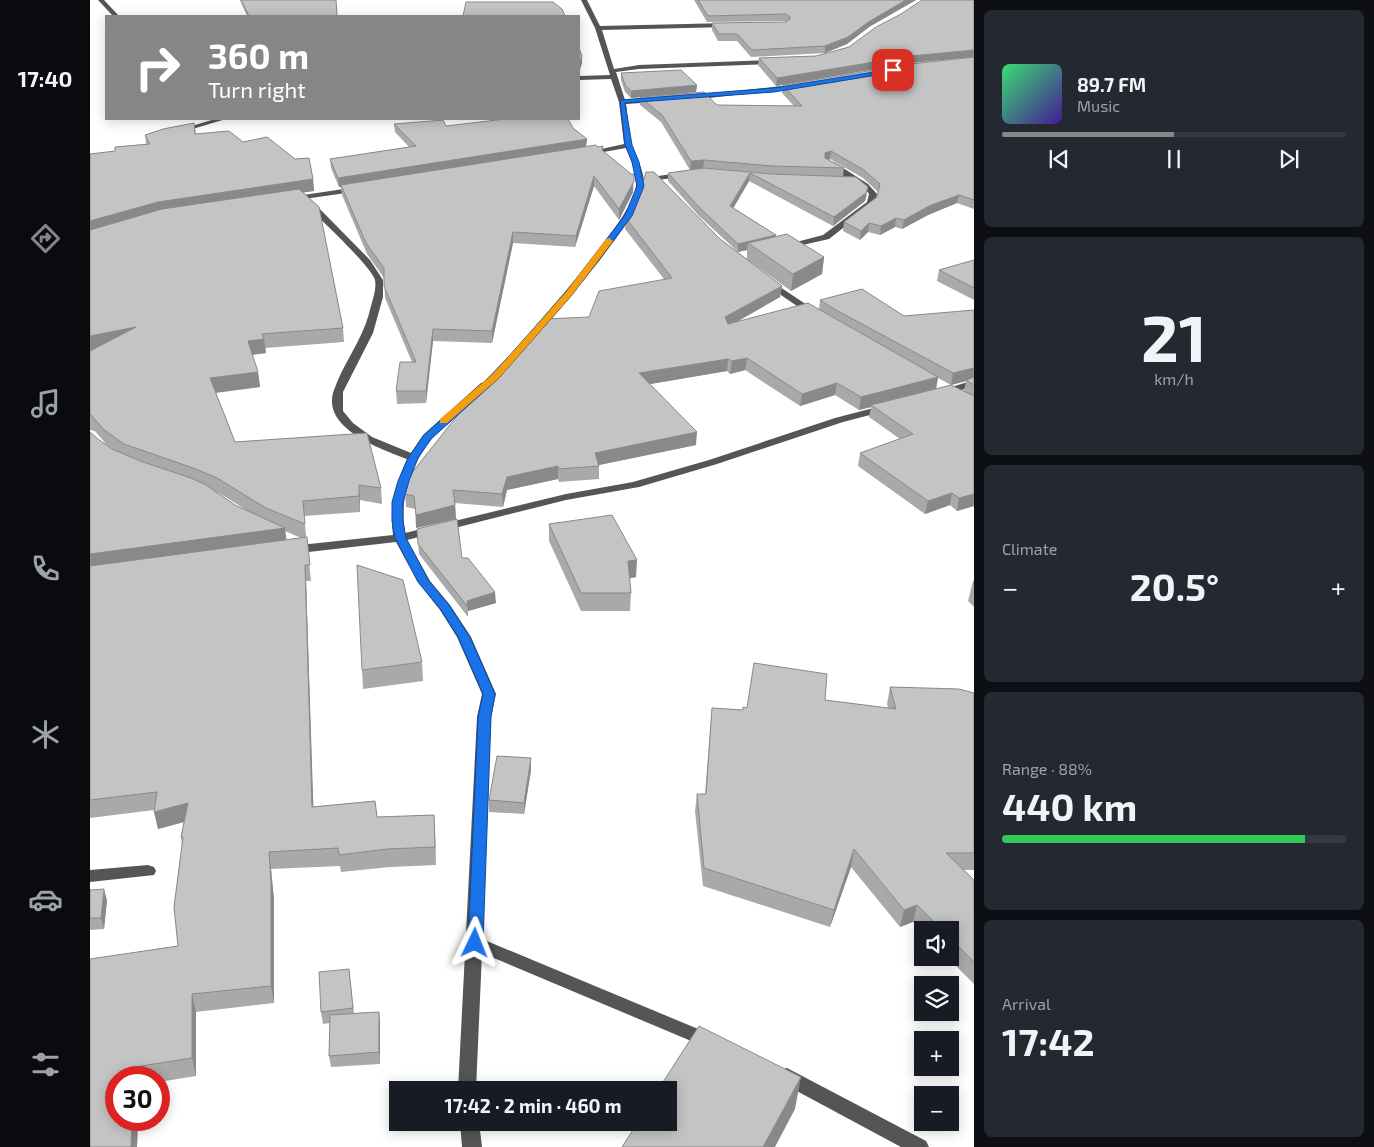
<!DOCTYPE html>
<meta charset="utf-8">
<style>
:root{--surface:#171b24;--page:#242831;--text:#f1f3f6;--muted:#9ea1a6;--line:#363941;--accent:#858687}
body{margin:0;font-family:"Exo 2",sans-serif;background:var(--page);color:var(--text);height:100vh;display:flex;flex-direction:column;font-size:19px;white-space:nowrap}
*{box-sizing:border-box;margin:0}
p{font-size:16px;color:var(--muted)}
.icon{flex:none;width:28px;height:28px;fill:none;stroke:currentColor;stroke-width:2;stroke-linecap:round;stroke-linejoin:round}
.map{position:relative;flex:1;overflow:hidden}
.panel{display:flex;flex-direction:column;gap:10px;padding:10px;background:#0d0f14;width:400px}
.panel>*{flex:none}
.guide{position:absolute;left:15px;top:15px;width:475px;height:105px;border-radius:0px;box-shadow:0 2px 12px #0003;background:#858687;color:#fff;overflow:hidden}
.controls{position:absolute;left:824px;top:921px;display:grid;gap:10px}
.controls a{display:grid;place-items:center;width:45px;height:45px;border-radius:0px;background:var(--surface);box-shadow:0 2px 12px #0003;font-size:25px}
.speed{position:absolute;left:15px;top:1066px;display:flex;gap:10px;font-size:25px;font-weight:700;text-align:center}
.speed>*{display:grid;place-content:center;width:65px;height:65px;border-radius:50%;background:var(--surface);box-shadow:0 2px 12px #0003;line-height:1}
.speed .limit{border:8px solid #d22;background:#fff;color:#111}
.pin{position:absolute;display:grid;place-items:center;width:42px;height:42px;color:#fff;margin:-21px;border-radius:10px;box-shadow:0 2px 8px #0006}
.me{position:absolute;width:55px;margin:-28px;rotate:2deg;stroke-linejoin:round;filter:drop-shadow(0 0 4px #0008)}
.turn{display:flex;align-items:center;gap:18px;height:105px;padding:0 20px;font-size:22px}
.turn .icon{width:65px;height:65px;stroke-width:2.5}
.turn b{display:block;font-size:35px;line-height:42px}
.big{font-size:38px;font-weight:700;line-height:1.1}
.panel .tile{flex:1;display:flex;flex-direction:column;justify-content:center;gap:8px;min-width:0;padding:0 18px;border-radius:8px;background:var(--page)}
.panel .dial{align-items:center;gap:0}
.dial b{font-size:65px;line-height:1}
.song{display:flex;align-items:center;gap:15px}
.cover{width:60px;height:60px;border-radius:8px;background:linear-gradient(135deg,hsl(140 70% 55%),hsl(260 70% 35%))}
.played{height:5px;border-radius:2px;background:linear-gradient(90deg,var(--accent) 50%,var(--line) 50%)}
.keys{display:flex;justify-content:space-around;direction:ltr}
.heat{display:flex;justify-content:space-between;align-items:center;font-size:28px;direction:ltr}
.charge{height:8px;border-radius:4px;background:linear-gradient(90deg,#34c759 88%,var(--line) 0)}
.trip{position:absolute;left:299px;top:1081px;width:288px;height:50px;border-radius:0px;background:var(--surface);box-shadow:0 2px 12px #0003;font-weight:700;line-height:50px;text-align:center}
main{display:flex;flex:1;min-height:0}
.dock{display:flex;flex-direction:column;width:90px;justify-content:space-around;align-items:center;background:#090b0e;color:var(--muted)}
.dock .icon{width:35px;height:35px}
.dock .on{color:var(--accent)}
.dock b{font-size:22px;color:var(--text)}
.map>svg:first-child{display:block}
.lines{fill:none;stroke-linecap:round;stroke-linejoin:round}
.minor{fill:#555;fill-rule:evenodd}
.wall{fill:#a9a9a9;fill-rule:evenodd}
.shaded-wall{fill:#898989}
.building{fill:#c4c4c4;stroke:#898989}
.route{fill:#1a73e8;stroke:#114b97}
.slow{fill:#f59e0b}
</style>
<main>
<nav class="dock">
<b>17:40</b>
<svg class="icon on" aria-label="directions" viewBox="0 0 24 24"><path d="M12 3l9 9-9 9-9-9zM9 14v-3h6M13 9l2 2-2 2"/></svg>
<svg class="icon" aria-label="music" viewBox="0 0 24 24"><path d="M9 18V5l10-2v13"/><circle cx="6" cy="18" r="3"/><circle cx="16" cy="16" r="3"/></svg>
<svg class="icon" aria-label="phone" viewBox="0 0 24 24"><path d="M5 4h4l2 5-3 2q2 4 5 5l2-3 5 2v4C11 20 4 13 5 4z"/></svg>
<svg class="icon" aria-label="climate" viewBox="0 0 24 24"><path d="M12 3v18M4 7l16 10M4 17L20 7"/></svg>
<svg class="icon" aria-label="car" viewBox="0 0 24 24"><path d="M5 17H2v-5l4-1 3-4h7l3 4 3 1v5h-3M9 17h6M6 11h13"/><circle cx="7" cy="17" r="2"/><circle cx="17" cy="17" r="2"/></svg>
<svg class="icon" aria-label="filters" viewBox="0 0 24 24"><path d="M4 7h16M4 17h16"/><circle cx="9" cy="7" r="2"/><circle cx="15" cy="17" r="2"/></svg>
</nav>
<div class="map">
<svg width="884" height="1147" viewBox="0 0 884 1147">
<rect width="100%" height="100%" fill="#fff"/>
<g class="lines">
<g class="minor">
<path d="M 8,0 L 14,0 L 29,16 L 23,16 Z"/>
<path d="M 491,0 L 497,0 L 510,26 L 638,23 L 641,25 L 638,27 L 512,30 L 524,69 L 549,65 L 684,60 L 687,62 L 684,64 L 549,69 L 526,72 L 535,100 L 567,98 L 570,100 L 567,102 L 536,104 C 538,117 538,133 542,146 C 546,158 555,171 554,186 C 551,217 473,305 450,332 L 444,332 L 444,328 C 465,303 546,213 546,185 C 546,172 541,159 536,148 L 497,155 L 493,153 L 534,144 L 529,102 L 521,79 L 489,80 L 489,76 L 520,75 L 505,28 Z"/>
<path d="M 709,84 L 711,85 L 711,87 L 602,100 L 599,98 L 602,96 Z"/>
<path d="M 125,119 L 136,119 L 89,133 L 85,131 Z"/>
<path d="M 738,162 L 744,162 L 778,184 L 787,194 L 785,203 L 739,239 L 695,249 L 695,245 L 733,235 L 777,202 L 779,194 L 777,191 L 738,166 Z"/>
<path d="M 595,172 L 599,174 L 598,176 L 568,180 L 564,178 L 568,176 Z"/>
<path d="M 267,187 L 271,189 L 270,191 L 200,201 L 196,199 L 200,197 Z"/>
<path d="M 215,200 L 221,200 L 280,260 L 293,280 L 293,297 L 283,333 L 253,392 L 253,411 L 263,423 L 282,437 L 321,453 L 333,435 L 391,383 L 395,382 L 400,385 C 387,401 369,412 354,426 C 325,453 308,493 315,533 L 476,494 L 543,482 L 619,460 L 745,418 L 795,405 L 800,408 L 799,410 L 753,422 L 627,464 L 549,487 L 476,500 L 317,540 L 340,581 L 360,605 L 381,637 L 406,694 L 401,717 L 392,939 L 625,1036 L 628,1041 L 625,1046 L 619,1049 L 613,1046 L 392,953 L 386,1090 L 368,1090 L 387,717 L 392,694 L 367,637 L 350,610 L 328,582 L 306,542 L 201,554 L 195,550 L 201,546 L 303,535 C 299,507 306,485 317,459 C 291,449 230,428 244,390 C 253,364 271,342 279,314 C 281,304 287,290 285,280 C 281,266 228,217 215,204 Z"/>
<path d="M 678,279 L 726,311 L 726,315 L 720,315 L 675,284 L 675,280 Z"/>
<path d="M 884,380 L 884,386 L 853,396 L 848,393 L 849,391 Z"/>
<path d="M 58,865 L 64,867 L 66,871 L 64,875 L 0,882 L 0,870 Z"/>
<path d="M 697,1068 L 836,1141 L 839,1147 L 811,1147 L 690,1082 L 688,1076 L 690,1070 Z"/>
<path d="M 370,1122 L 389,1122 L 392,1147 L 372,1147 Z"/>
</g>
</g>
<g class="wall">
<path d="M 150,0 L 246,0 L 247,16 L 157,16 L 152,5 Z"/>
<path d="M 604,0 L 826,0 L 779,27 L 757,44 L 735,53 L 661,57 L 647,41 L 628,41 L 622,30 L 622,23 L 696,22 L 695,21 L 617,22 Z"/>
<path d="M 811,14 L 884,57 L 820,63 L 686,86 L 668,65 L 669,58 L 726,56 L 759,47 Z"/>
<path d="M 884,57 L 884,209 L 867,203 L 838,215 L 812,229 L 805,227 L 790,235 L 778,232 L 770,240 L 753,231 L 754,222 L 787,197 L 788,192 L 773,178 L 740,159 L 739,160 L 754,168 L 753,176 L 777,195 L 775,201 L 743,226 L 659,181 L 643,208 L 686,235 L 686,237 L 734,257 L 732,274 L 701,291 L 658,260 L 692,286 L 690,297 L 648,321 L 729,309 L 730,300 L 814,316 L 884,310 L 884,506 L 867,511 L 860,505 L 835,514 L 768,466 L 770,453 L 810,439 L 779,417 L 781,407 L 769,410 L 745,395 L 710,406 L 655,370 L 640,374 L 637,371 L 560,384 L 606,445 L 509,465 L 509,479 L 469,482 L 468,479 L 417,490 L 413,507 L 365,503 L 366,519 L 326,528 L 325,509 L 316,507 L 315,494 L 499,317 L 574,279 L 535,229 L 536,218 L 630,239 L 657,259 L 657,250 L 648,252 L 609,216 L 578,181 L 578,173 L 613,168 L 600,170 L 571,122 L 550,105 L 550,97 L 627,105 L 704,106 L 692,93 L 693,85 ZM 848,378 L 861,385 L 876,381 L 874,391 L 846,389 Z"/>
<path d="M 531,73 L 607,85 L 606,92 L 541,98 L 535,92 L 531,80 Z"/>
<path d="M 104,123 L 106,134 L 139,131 L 153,142 L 177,137 L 205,159 L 219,158 L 223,179 L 224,191 L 213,192 L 229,207 L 253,328 L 254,342 L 175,348 L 176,353 L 162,355 L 168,372 L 170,387 L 126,393 L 145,442 L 277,433 L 291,488 L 292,504 L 270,500 L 270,512 L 214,516 L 221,581 L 216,581 L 223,807 L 285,801 L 287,817 L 344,815 L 346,865 L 300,867 L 251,872 L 250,866 L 181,869 L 184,900 L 184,1003 L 106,1012 L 106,1076 L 69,1082 L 69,1078 L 26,1078 L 26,1120 L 48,1120 L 47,1147 L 0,1147 L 0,959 L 88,946 L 84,907 L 92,844 L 91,837 L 94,822 L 68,829 L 64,810 L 0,818 L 0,432 L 8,439 L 25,450 L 16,444 L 5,431 L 0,430 L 0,351 L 2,351 L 0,351 L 0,154 L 25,151 L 25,147 L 56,144 L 55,135 L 73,129 ZM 126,492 L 129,493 L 158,511 L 145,505 ZM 195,531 L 211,538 L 196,540 Z"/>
<path d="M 304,124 L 356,126 L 483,128 L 497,139 L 496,146 L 508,147 L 513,146 L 513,151 L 543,192 L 529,220 L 504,186 L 485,247 L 423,243 L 402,343 L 343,341 L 336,403 L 307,404 L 306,391 L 322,362 L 295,298 L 294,278 L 277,254 L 252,195 L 251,187 L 249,187 L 241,168 L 240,159 L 319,147 L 305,132 Z"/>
<path d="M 884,260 L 884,300 L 847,281 L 849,270 Z"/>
<path d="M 459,524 L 546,577 L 539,578 L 541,593 L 540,611 L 491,611 L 459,541 Z"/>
<path d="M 327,529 L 372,558 L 406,603 L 378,611 L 378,617 L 329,554 Z"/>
<path d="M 884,580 L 884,607 L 878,601 L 883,581 Z"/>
<path d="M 332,662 L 333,681 L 273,689 L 272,670 Z"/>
<path d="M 800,687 L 884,693 L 884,870 L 874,870 L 884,880 L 884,984 L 858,958 L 860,958 L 860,930 L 832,930 L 832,932 L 823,922 L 810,927 L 761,867 L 740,927 L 613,886 L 605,811 L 607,794 L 615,794 L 622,708 L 653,710 L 657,708 L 735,700 L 798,708 L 797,704 Z"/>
<path d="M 441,770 L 434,814 L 399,812 L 399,800 Z"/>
<path d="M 0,890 L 17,900 L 14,929 L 0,930 Z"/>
<path d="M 259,969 L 264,1013 L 289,1012 L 290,1023 L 290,1064 L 241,1067 L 239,1056 L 240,1023 L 233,1024 L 231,1012 Z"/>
</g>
<g class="shaded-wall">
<path d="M 816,0 L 826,0 L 779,27 L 757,44 L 735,53 L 735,46 Z"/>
<path d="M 884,50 L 884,57 L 820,63 L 686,86 L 687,78 L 821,56 Z"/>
<path d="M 492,56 L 492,63 L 489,73 L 489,65 Z"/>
<path d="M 607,85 L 606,92 L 541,98 L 541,91 Z"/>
<path d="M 497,139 L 496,147 L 251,185 L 251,187 L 249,187 L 248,178 Z"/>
<path d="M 741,151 L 740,159 L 734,161 L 735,153 Z"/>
<path d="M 614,160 L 613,168 L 600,170 L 601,161 Z"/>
<path d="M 660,173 L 659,181 L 640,214 L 640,206 Z"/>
<path d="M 544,174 L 543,192 L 529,220 L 529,209 Z"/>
<path d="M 504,176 L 504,186 L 485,247 L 486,236 Z"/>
<path d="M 223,179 L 224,191 L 70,214 L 0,234 L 0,221 L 68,202 Z"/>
<path d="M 778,187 L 775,201 L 743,226 L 744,217 Z"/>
<path d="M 869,195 L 867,203 L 838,215 L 812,229 L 814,220 L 839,206 Z"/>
<path d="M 806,218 L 805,227 L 790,235 L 791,226 Z"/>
<path d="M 779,223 L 778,232 L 770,240 L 771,231 Z"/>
<path d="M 423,232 L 423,243 L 402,343 L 402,331 Z"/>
<path d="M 686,235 L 685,244 L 658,243 L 657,250 L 648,252 L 648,244 Z"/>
<path d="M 734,257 L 732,274 L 701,291 L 703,274 Z"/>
<path d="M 692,286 L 690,297 L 634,329 L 635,317 Z"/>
<path d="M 46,327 L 48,341 L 0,351 L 0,336 Z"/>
<path d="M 343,329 L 343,341 L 336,403 L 336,391 Z"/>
<path d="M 174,339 L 176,353 L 160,355 L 158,341 Z"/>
<path d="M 657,358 L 655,370 L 640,374 L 642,361 Z"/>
<path d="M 638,359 L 637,371 L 549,386 L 549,373 Z"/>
<path d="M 884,368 L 884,379 L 861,385 L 863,373 Z"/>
<path d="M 168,372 L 170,387 L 122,393 L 120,378 Z"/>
<path d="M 848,377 L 846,389 L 781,405 L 781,407 L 769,410 L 771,397 Z"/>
<path d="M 747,383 L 745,395 L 710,406 L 712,394 Z"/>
<path d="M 607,432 L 606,445 L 504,466 L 505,453 Z"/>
<path d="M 468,466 L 468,479 L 417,490 L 413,507 L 412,494 L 417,477 Z"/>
<path d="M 269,485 L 270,500 L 270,512 L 269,496 Z"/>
<path d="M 862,493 L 860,505 L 835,514 L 838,501 Z"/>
<path d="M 884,494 L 884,506 L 867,511 L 869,498 Z"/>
<path d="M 365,505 L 366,519 L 326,528 L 326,515 Z"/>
<path d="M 195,528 L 197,544 L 0,571 L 0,554 Z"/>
<path d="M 547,560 L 546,577 L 537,579 L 538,561 Z"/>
<path d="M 215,565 L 216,581 L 224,825 L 222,807 Z"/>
<path d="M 405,592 L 406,603 L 378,611 L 377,601 Z"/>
<path d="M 441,758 L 441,770 L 434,814 L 434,803 Z"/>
<path d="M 98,803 L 101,820 L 68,829 L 64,812 Z"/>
<path d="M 344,815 L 345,832 L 346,865 L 345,847 Z"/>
<path d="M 764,849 L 761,867 L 740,927 L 744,910 Z"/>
<path d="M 179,852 L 181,869 L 184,900 L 184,1003 L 181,986 Z"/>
<path d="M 14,889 L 17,900 L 14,929 L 11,918 Z"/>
<path d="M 827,905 L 823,922 L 810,927 L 814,910 Z"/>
<path d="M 102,994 L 106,1012 L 106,1076 L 102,1058 Z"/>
<path d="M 289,1012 L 290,1023 L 290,1064 L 289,1052 Z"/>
<path d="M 45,1067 L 48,1078 L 44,1078 Z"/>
<path d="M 711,1077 L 705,1109 L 685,1147 L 673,1147 Z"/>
<path d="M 42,1120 L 48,1120 L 47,1147 L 41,1147 Z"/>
</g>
<g class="building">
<path d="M 151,0 L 246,0 L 247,16 L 159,16 Z"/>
<path d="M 608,0 L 816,0 L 780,21 L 758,37 L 735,46 L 662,50 L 647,34 L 629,34 L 622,23 L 696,22 L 700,19 L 700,17 L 696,14 L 618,16 Z"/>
<path d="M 832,0 L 884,0 L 884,50 L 821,56 L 687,78 L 669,58 L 726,56 L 759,47 L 786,27 L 811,14 Z"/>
<path d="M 376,2 L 463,2 L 472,9 L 475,16 L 373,16 Z"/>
<path d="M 489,48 L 492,56 L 489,65 Z"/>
<path d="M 884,57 L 884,200 L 869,195 L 839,206 L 814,220 L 806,218 L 791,226 L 779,223 L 771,231 L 754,222 L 787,197 L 790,184 L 774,170 L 741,151 L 735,153 L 735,158 L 754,168 L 682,166 L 614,160 L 601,161 L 572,115 L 550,97 L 614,92 L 627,105 L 712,106 L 693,85 L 821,64 Z"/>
<path d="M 591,70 L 607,85 L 541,91 L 535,85 L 531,73 Z"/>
<path d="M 415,119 L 478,119 L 483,128 L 497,139 L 248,178 L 240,159 L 326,146 L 304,124 L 353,120 L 356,126 Z"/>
<path d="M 104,123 L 105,134 L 139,131 L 153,142 L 177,137 L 205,159 L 219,158 L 223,179 L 68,202 L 0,221 L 0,154 L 25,151 L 25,147 L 60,144 L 55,135 L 73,129 Z"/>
<path d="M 506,145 L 508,147 L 513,146 L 512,150 L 541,174 L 544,174 L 544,181 L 529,209 L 504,176 L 486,236 L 423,232 L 402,331 L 343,329 L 336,391 L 306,391 L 310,362 L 326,362 L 294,286 L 294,268 L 276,243 L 251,185 Z"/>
<path d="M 614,168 L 682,174 L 766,177 L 778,187 L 776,193 L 744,217 L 660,173 L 640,206 L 686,235 L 648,244 L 610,208 L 578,173 Z"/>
<path d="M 556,172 L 564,172 L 630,239 L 692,286 L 635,317 L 638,324 L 718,303 L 848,377 L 771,397 L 747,383 L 712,394 L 657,358 L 642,361 L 638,359 L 549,373 L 607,432 L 505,453 L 509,466 L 469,469 L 468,466 L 417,477 L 412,494 L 363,490 L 365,505 L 326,515 L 324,496 L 315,494 L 317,479 L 393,383 L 455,319 L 499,317 L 509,291 L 582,278 L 536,218 L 549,197 Z"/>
<path d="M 209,189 L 229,207 L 253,328 L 172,334 L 174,339 L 158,341 L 168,372 L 120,378 L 145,442 L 277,433 L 291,488 L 269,485 L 269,496 L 213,501 L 215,524 L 176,508 L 127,478 L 106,469 L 34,444 L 13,429 L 2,416 L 0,415 L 0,351 L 46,327 L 0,336 L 0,230 L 72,209 Z"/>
<path d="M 697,234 L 734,257 L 703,274 L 658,243 Z"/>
<path d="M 884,260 L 884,288 L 849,270 Z"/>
<path d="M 772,289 L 814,316 L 884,310 L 884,368 L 863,373 L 746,310 L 730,300 Z"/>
<path d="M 884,377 L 884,385 L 876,380 Z"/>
<path d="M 861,385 L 884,396 L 884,494 L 869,498 L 862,493 L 838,501 L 770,453 L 823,434 L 781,405 Z"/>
<path d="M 0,432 L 8,439 L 22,449 L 53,462 L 101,478 L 116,485 L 145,505 L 195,528 L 0,554 Z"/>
<path d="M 522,515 L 547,560 L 538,561 L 541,593 L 491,593 L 459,524 Z"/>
<path d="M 367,519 L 372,558 L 378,558 L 405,592 L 377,601 L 378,607 L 328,544 L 327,529 Z"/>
<path d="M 217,537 L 220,565 L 215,565 L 222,807 L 285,801 L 287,817 L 344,815 L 345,847 L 298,849 L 249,855 L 248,848 L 179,852 L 181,882 L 181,986 L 102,994 L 102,1058 L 45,1067 L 44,1078 L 26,1078 L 26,1120 L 42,1120 L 41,1147 L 0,1147 L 0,959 L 88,946 L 84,907 L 93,837 L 91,837 L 98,803 L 64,812 L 67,792 L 0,800 L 0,566 Z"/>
<path d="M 267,565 L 313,580 L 332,662 L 272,670 Z"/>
<path d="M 664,663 L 737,674 L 735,700 L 806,709 L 800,687 L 869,689 L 884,693 L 884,853 L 856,853 L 884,880 L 884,962 L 860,938 L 860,930 L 852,930 L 827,905 L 814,910 L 764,849 L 744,910 L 614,868 L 607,794 L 616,794 L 622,708 L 653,710 L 653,707 L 657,708 Z"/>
<path d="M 407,756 L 441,758 L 434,803 L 399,800 Z"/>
<path d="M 14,889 L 11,918 L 0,918 L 0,890 Z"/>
<path d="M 259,969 L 263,1008 L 231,1012 L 229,972 Z"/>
<path d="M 289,1012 L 289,1052 L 239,1056 L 240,1015 Z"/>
<path d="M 609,1026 L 711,1077 L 673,1147 L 532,1147 L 548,1122 L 578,1122 L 578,1090 L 568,1090 Z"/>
</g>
<path class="route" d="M 803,69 L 805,72 L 684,92 L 535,103 L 542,145 L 549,162 L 554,186 L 542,216 L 482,295 L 409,378 L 341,439 L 328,458 L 319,481 L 313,502 L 313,521 L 316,538 L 339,581 L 359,605 L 380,637 L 405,694 L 401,717 L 393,943 L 391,947 L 385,949 L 380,947 L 378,943 L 388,717 L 393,694 L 368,637 L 351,610 L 328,582 L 305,538 L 302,521 L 302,502 L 308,481 L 318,458 L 334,435 L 403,374 L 476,292 L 535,215 L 547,186 L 542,162 L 535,145 L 530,100 L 684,88 Z"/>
<path class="slow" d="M 519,238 L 523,241 L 482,295 L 409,378 L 357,423 L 350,423 L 350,419 L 403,374 L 476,292 L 516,239 Z"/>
</svg>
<div class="controls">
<a><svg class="icon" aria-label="sound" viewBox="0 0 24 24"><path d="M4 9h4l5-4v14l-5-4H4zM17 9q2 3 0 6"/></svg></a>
<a><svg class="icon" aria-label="layers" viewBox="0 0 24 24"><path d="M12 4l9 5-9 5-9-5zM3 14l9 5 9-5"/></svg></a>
<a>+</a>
<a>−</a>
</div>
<div class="speed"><div class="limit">30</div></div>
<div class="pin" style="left:803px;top:70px;background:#d93025"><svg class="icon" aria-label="arrive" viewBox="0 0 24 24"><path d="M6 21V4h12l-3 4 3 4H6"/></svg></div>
<svg class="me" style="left:385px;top:943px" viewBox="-20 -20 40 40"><path d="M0-17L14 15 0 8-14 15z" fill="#1a73e8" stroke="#fff" stroke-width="4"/></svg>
<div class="trip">17:42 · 2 min · 460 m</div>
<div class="guide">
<div class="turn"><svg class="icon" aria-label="right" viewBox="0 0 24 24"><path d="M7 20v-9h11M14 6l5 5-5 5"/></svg><div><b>360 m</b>Turn right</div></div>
</div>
</div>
<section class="panel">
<div class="tile">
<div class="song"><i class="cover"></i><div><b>89.7 FM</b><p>Music</p></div></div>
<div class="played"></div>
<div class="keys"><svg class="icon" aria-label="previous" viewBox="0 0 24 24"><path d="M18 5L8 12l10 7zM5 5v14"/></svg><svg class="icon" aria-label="pause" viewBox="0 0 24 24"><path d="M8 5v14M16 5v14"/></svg><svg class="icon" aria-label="next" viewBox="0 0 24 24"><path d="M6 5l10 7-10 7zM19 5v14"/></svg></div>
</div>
<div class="tile dial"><b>21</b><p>km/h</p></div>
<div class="tile"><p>Climate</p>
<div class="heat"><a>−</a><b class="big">20.5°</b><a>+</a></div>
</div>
<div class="tile"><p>Range · 88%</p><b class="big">440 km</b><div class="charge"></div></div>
<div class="tile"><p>Arrival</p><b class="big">17:42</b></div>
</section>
</main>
